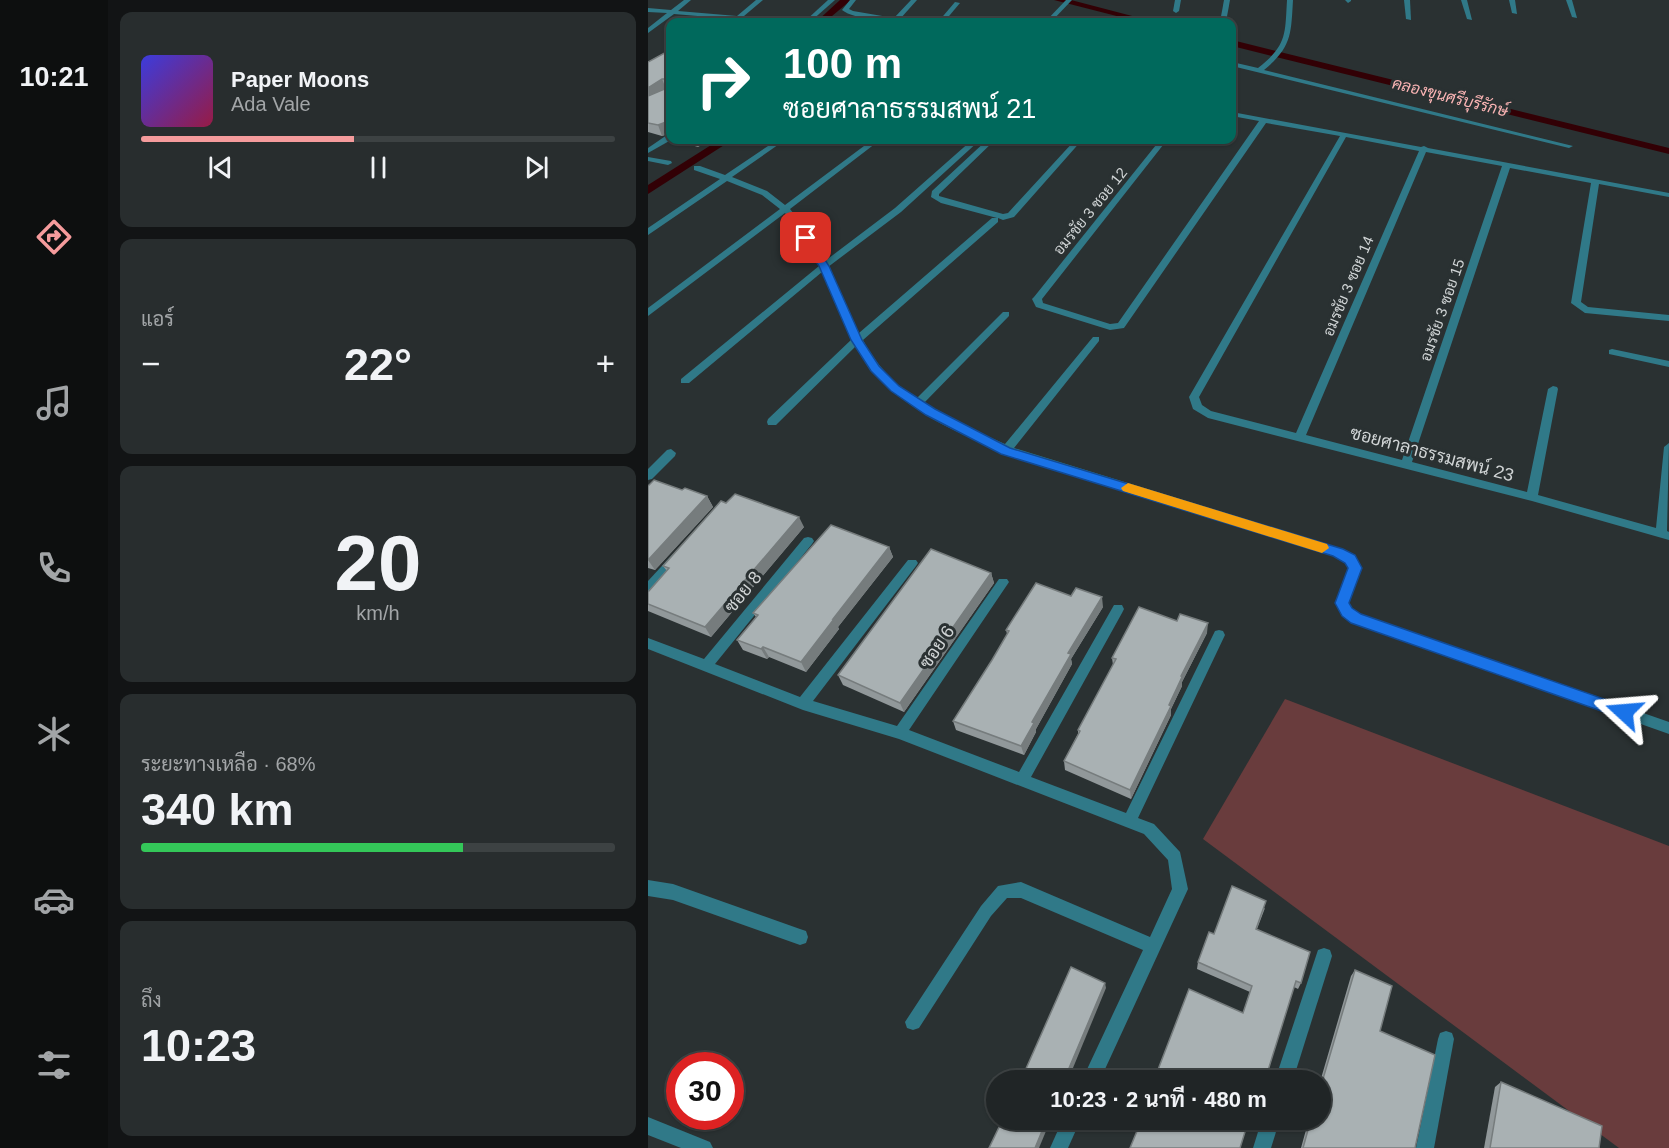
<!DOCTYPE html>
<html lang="th">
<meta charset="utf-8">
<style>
:root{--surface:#202526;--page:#282d2e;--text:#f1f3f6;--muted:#a2a5a7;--line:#3d4243;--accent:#f59b9c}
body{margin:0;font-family:Arial,Sarabun,sans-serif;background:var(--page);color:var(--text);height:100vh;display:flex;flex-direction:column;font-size:22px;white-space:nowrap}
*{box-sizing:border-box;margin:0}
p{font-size:20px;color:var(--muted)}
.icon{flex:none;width:33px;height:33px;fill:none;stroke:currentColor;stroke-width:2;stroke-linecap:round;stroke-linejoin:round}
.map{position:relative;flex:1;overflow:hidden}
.sheet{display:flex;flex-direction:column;gap:12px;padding:12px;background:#121415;width:540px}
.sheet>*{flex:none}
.guide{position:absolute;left:18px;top:18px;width:570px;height:126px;border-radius:12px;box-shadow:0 2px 4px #0004,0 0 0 2px var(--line);background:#00695c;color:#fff;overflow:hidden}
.speed{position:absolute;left:18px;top:1052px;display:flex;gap:12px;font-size:30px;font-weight:700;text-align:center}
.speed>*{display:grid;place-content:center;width:78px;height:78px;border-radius:50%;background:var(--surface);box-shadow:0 2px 4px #0004,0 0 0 2px var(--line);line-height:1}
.speed .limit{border:9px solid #d22;background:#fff;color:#111}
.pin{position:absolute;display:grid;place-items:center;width:51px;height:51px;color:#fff;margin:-26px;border-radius:12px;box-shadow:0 3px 9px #0006}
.me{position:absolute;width:66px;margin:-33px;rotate:289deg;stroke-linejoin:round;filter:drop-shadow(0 0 4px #0008)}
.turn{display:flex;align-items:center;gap:21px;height:126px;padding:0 18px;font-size:27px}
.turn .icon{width:78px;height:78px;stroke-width:2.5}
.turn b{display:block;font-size:42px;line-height:51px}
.big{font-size:45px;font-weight:700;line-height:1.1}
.sheet .card{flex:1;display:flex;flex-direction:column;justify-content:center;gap:9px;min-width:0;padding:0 21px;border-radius:12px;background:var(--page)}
.sheet .dial{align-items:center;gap:0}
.dial b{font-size:78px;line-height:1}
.song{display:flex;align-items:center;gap:18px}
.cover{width:72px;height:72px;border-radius:9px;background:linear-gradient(135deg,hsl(240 70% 55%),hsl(340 70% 35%))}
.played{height:6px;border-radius:3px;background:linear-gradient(90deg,var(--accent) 45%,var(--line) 45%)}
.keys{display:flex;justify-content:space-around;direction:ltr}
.heat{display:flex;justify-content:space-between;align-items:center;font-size:33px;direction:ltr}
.charge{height:9px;border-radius:4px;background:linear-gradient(90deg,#34c759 68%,var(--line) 0)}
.trip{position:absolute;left:338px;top:1070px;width:345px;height:60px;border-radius:30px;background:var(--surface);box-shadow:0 2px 4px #0004,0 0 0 2px var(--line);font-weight:700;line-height:60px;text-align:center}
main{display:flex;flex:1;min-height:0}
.tab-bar{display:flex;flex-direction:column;width:108px;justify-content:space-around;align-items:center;background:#0d0f0f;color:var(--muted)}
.tab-bar .icon{width:42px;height:42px}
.tab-bar .active{color:var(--accent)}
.tab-bar b{font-size:27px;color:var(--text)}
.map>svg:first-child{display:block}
.green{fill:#693c3d}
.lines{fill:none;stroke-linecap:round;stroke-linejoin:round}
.canal{fill:#320005;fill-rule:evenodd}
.street{fill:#307988;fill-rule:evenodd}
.wall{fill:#91989a}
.shaded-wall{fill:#767c7d}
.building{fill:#a9b1b3;stroke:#767c7d;stroke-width:1.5}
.route{fill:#1a73e8;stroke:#114b97;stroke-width:1.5}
.slow{fill:#f59e0b}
.labels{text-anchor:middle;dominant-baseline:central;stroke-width:6;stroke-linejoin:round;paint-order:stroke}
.far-street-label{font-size:15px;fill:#d0d4d5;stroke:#2a3132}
.far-water-label{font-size:16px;font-style:italic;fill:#fab4b4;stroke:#2a3132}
.street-label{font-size:18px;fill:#d0d4d5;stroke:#2a3132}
</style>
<main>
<nav class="tab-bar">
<b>10:21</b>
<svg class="icon active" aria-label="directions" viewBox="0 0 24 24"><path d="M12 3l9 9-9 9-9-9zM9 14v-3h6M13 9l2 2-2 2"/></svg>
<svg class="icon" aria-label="music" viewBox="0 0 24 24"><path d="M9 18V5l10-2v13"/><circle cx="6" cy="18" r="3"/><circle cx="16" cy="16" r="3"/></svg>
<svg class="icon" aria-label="phone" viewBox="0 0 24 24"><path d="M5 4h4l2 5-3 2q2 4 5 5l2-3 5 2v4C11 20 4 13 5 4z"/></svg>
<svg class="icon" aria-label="climate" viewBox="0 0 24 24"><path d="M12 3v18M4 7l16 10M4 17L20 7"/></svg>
<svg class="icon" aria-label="car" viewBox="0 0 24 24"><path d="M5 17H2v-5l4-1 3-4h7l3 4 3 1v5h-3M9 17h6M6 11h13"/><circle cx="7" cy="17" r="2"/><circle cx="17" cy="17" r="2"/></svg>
<svg class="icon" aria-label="filters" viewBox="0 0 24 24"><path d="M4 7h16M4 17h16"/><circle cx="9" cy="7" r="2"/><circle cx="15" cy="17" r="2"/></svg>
</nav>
<section class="sheet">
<div class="card">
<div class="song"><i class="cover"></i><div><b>Paper Moons</b><p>Ada Vale</p></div></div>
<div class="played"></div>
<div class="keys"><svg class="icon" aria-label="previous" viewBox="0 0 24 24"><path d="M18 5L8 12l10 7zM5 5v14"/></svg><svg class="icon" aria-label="pause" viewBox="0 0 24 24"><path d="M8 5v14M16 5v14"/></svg><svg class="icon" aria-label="next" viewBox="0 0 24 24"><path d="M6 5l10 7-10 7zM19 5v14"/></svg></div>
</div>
<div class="card"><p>แอร์</p>
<div class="heat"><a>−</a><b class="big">22°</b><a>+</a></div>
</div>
<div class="card dial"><b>20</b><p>km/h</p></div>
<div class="card"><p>ระยะทางเหลือ · 68%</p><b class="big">340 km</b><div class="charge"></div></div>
<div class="card"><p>ถึง</p><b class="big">10:23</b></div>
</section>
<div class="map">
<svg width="1021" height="1148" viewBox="0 0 1021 1148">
<rect width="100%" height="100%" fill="#2a3132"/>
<path class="green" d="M 637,699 L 1021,846 L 1021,1148 L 971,1148 L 555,839 Z"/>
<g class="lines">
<g class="canal">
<path d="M 192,0 L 203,0 L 177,22 L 168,22 Z"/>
<path d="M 406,0 L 423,0 L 507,22 L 492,22 Z"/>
<path d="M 584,40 L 1021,148 L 1021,154 L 584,46 Z"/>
<path d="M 71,140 L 84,140 L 0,194 L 0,185 Z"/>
</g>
<g class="street">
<path d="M 36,0 L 43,0 L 30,11 L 89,16 L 108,0 L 115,0 L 96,16 L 143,20 L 146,22 L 92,20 L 88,22 L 85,19 L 26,14 L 0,33 L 0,28 L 19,13 L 0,12 L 0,8 L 23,10 Z"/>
<path d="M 180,0 L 187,0 L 162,22 L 156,22 Z"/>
<path d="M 202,0 L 208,0 L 201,9 L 205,11 L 246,18 L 263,0 L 269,0 L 252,19 L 259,22 C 242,22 207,20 194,10 Z"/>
<path d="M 418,0 L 424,0 L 403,22 L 397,22 Z"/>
<path d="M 527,0 L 533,0 L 531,11 L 528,13 L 525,11 Z"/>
<path d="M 576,0 L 582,0 L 578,22 L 572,22 Z"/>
<path d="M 639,0 L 645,0 C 643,34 644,47 616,70 L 925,146 L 921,148 L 584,66 L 584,62 L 610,68 C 639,45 637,35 639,0 Z"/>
<path d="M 697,0 L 703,0 L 703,1 L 700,3 Z"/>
<path d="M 756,0 L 762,0 L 763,20 L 758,19 Z"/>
<path d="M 813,0 L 819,0 L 824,20 L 819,19 Z"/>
<path d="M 861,0 L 867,0 L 869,14 L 864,13 Z"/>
<path d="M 918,0 L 924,0 L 929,18 L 924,17 Z"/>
<path d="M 307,2 L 312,3 L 296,22 L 290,22 Z"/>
<path d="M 584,112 L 773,147 L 776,146 L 780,148 L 1021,193 L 1021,197 L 951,184 L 933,302 L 940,307 L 1021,315 L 1021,321 L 937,313 L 923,303 L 943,183 L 862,168 L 764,462 L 879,492 L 900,389 L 905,386 L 909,387 L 910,389 L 890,495 L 1008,528 L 1016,447 L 1021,443 L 1019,531 L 1021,532 L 1021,540 L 884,501 L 560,418 L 545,409 L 541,397 L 692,136 L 618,123 L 476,328 L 462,330 L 388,307 L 384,299 L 386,297 L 512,140 L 519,140 L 394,299 L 395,303 L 462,324 L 470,323 L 611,121 L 584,116 ZM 698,137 L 771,151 L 648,433 L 563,411 L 554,405 L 551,397 ZM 778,152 L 854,166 L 754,460 L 658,435 Z"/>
<path d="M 19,135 L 22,135 L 23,140 L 0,153 L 0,148 Z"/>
<path d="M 129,140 L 137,140 L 84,177 L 119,191 L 137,205 L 224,140 L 232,140 L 142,209 L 166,240 L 177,261 L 247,208 L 324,140 L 332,140 L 253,212 L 180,267 L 211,333 L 344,218 L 349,218 L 293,203 L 283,197 L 284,191 L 339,140 L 347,140 L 291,194 L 291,196 L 355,214 L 360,213 L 427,140 L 434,140 L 366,217 L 355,220 L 350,218 L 350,222 L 215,340 C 227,364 246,383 268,399 L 355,312 L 361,312 L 361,316 L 275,404 L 305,421 L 357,444 L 445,337 L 451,337 L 451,341 L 366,448 L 694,549 L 706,556 L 713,568 L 700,603 L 703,608 L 712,614 L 1021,722 L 1021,734 L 704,622 L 695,616 L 688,603 L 701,568 L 698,562 L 686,555 L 361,454 L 354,454 L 353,451 C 308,432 259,411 227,373 C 220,365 214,355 208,346 L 128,425 L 120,425 L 119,422 L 120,419 L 204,339 L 174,272 L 41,383 L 33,383 L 33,379 L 171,266 L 157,240 L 137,213 L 0,316 L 0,308 L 132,209 L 114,195 L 79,181 L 0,235 L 0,228 L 72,179 L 46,170 L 46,166 L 52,166 L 77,175 Z"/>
<path d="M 0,157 L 23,161 L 24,163 L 20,165 L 0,161 Z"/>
<path d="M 964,349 L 1021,361 L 1021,367 L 961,354 L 961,350 Z"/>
<path d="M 23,449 L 28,453 L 27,456 L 4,479 L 0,480 L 0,469 L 19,450 Z"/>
<path d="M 160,537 L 164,538 L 166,541 L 164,544 L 67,664 L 152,697 L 260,560 L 268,560 L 270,563 L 268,566 L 165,701 L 249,726 L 351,579 L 359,579 L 361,582 L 359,585 L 261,730 L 371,772 L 466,605 L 474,605 L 476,609 L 474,613 L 383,777 L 478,813 L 567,631 L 571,630 L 575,631 L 577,635 L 490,818 L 506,824 L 532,852 L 540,889 L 452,1080 L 434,1080 L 495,950 L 373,898 L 359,898 L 343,916 L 271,1028 L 265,1030 L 259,1028 L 257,1022 L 333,906 L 350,886 L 373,882 L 502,937 L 524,889 L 520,860 L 496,834 L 251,739 L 155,710 L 0,649 L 0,638 L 56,659 L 156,538 Z"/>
<path d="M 28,553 L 32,555 L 34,558 L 32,561 L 4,592 L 0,594 L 0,581 L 24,555 Z"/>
<path d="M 0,880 L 25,884 L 152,929 L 158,931 L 160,937 L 158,943 L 152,945 L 25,900 L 0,896 Z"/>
<path d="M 676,948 L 682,950 L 684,956 L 645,1080 L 627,1080 L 668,956 L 670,950 Z"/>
<path d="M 798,1031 L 804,1033 L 806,1039 L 786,1148 L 768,1148 L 790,1039 L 792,1033 Z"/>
<path d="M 0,1117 L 62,1142 L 65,1148 L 33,1148 L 0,1135 Z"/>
<path d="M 415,1119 L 433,1119 L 420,1148 L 402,1148 Z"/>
<path d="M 614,1119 L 632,1119 L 623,1148 L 605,1148 Z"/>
</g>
</g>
<g class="wall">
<path d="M 22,50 L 22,134 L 22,133 L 14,136 L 0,132 L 0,62 Z"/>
<path d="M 27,140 L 61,140 L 50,147 Z"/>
<path d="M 0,486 L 34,490 L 59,496 L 65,507 L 7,570 L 0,568 Z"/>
<path d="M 78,503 L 156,527 L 63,637 L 0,611 L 0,592 L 19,571 L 15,566 Z"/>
<path d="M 241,547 L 245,557 L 190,627 L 191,629 L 158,672 L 121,657 L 119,659 L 95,650 L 89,640 L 108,617 L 105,613 Z"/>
<path d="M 343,573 L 346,583 L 256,712 L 195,685 L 190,675 Z"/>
<path d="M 455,607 L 423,659 L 424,664 L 388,729 L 388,732 L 376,755 L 308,730 L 305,721 L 344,660 L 359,634 L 358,630 Z"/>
<path d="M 559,633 L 534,682 L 534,686 L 523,709 L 523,715 L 483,799 L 417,770 L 416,761 L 430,734 L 430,730 L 465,665 L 464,658 Z"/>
<path d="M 617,908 L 609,929 L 653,983 L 650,989 L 646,987 L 595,1013 L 602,992 L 549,969 L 550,962 L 566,934 Z"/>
<path d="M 707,970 L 732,1031 L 767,1148 L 653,1148 L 661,1119 L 672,1119 L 672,1082 L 703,976 Z"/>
<path d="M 853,1082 L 951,1148 L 836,1148 L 847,1087 Z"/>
</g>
<g class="shaded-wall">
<path d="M 14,79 L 18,89 L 0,100 L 0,88 Z"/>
<path d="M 18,122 L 22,133 L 14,136 L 10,125 Z"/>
<path d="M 47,140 L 61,140 L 50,147 Z"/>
<path d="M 59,496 L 65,507 L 7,570 L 0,560 Z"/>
<path d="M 151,517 L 156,527 L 63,637 L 57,627 Z"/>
<path d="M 241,547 L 245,557 L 190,627 L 191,629 L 158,672 L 153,662 L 185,619 Z"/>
<path d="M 343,573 L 346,583 L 256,712 L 252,703 Z"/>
<path d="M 454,597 L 455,607 L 423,659 L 424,664 L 388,729 L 388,732 L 376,755 L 373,746 L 384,722 L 420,653 Z"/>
<path d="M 560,623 L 559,633 L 534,682 L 534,686 L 523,709 L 523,715 L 483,799 L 482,790 L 521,705 L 533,676 Z"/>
<path d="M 115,647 L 121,657 L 119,659 L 113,649 Z"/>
<path d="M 457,983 L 458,988 L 420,1080 L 416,1080 Z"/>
<path d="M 399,1119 L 403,1119 L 391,1148 L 387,1148 Z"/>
</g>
<g class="building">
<path d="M 22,50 L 22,129 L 21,129 L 18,122 L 10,125 L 0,123 L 0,96 L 19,88 L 20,79 L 14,79 L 0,88 L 0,62 Z"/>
<path d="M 6,480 L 34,490 L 37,488 L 59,496 L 0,560 L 0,486 Z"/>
<path d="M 87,494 L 151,517 L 57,627 L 0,604 L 0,592 L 21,568 L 15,566 L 73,501 L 78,503 Z"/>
<path d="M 183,525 L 241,547 L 185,619 L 186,619 L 153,662 L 115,647 L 113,649 L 89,640 L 110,615 L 105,613 Z"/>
<path d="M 283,549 L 343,573 L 252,703 L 190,675 Z"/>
<path d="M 388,583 L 423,596 L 428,588 L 454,597 L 420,653 L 423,654 L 384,722 L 386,723 L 373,746 L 305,721 L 344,660 L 361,631 L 358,630 Z"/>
<path d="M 491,607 L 529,621 L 532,614 L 560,623 L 533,676 L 534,677 L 521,705 L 523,706 L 482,790 L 416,761 L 432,731 L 430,730 L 468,659 L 464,658 Z"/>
<path d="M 584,886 L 618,901 L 608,929 L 662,952 L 653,983 L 648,981 L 617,1080 L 506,1080 L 541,989 L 595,1013 L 604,986 L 550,962 L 561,932 L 566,934 Z"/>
<path d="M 423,967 L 457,983 L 416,1080 L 373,1080 Z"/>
<path d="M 707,970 L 744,986 L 732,1031 L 787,1055 L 767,1148 L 655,1148 L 663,1119 L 672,1119 L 672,1089 Z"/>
<path d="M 853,1082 L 954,1126 L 951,1148 L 842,1148 Z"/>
<path d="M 355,1119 L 399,1119 L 387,1148 L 341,1148 Z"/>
<path d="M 494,1119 L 601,1119 L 592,1148 L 482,1148 Z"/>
</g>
<path class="route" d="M 155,236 L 162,236 L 181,266 L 214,340 L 231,366 L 251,386 L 287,409 L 362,448 L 695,549 L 707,555 L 714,568 L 701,603 L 704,608 L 713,614 L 982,708 L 984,712 L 982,717 L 976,719 L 703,623 L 694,616 L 687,603 L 700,568 L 697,563 L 685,556 L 353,454 L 278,415 L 243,391 L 223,371 L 203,340 L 171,266 L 153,238 Z"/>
<path class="slow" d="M 480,483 L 679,544 L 681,548 L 674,553 L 475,491 L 473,488 Z"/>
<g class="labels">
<g class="far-street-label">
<text transform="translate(442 211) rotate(-51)">อมรชัย 3 ซอย 12</text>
<text transform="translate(700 286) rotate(-67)">อมรชัย 3 ซอย 14</text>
<text transform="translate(794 310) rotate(-71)">อมรชัย 3 ซอย 15</text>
</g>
<g class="far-water-label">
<text transform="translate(802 97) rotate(14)">คลองขุนศรีบุรีรักษ์</text>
</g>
<g class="street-label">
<text transform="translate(784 454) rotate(15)">ซอยศาลาธรรมสพน์ 23</text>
<text transform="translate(95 592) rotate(-51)">ซอย 8</text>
<text transform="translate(289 647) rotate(-56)">ซอย 6</text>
</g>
</g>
</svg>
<div class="speed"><div class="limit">30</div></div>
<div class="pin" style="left:158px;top:238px;background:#d93025"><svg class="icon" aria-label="arrive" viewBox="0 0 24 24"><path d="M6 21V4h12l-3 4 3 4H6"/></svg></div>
<svg class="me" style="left:976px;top:712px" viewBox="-20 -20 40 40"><path d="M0-17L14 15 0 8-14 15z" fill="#1a73e8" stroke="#fff" stroke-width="4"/></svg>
<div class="trip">10:23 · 2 นาที · 480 m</div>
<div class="guide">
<div class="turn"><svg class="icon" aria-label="right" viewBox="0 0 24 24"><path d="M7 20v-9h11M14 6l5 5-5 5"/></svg><div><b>100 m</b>ซอยศาลาธรรมสพน์ 21</div></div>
</div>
</div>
</main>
